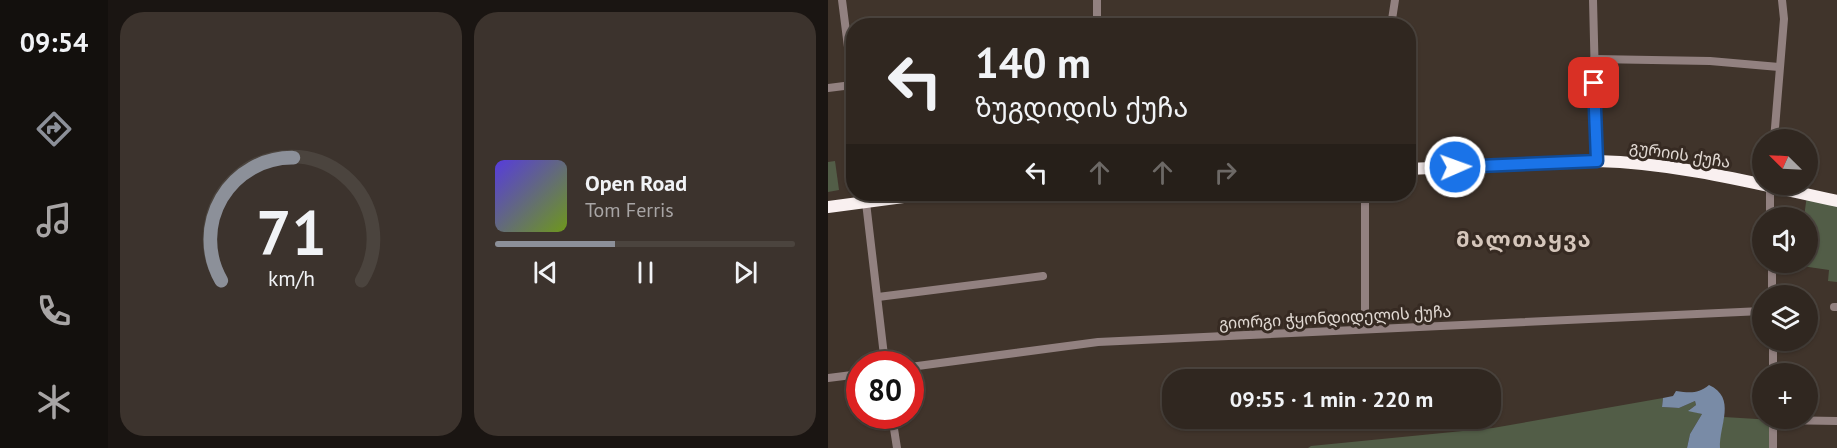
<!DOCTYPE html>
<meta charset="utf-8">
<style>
:root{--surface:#302720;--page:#3c332d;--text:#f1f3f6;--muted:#a8a5a5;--line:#4b443e;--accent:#8c9099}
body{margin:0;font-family:"PT Sans","Noto Sans Georgian",sans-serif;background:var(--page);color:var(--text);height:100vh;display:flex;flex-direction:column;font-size:22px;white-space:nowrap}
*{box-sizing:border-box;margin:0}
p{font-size:20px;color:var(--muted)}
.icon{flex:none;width:33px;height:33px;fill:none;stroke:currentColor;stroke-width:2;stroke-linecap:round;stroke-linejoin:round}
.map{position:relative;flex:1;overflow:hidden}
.panel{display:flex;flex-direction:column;gap:12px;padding:12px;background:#1a1512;width:720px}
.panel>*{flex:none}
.hud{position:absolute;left:18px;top:18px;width:570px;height:183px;border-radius:24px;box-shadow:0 2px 4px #0004,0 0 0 2px var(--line);background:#302720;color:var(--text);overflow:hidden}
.needle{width:39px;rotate:294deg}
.buttons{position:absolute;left:924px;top:129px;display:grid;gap:12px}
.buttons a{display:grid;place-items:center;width:66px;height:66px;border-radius:50%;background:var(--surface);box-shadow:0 2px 4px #0004,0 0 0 2px var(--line);font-size:30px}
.speed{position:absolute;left:18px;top:351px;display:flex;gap:12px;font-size:30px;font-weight:700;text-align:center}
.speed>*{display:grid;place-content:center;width:78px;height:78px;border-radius:50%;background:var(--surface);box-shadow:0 2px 4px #0004,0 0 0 2px var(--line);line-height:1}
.speed .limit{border:9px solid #d22;background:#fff;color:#111}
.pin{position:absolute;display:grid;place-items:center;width:51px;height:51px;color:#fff;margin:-26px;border-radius:12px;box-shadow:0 3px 9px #0006}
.me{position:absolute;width:66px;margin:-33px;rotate:88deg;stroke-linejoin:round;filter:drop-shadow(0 0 4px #0008)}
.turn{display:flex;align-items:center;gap:21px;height:126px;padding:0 30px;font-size:27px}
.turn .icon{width:78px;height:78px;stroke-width:2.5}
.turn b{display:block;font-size:42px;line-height:51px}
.lanes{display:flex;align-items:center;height:57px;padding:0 30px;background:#0003;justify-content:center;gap:30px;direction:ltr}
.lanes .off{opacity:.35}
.panel .card{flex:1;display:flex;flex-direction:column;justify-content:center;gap:9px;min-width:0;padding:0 21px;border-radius:24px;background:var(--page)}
.panel .dial{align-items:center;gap:0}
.dial svg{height:156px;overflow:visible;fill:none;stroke:var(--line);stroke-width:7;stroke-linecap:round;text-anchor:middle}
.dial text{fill:var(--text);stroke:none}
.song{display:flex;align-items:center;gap:18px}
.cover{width:72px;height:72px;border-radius:9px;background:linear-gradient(135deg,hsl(250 70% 55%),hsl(80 70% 35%))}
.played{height:6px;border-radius:3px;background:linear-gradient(90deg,var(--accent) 40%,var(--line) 40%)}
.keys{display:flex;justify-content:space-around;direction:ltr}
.panel .tiles{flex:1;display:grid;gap:12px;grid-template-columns:repeat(2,1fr)}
.trip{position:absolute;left:334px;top:369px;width:339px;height:60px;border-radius:24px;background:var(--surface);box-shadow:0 2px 4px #0004,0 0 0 2px var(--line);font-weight:700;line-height:60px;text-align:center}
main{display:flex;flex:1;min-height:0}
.tab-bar{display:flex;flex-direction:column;width:108px;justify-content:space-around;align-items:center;background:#13100d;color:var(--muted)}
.tab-bar .icon{width:42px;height:42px}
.tab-bar .selected{color:var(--accent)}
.tab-bar b{font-size:27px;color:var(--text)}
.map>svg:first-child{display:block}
.green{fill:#525d47}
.water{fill:#798ba6}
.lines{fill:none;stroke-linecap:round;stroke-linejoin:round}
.minor{stroke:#928180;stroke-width:8}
.highway{stroke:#f9f0f0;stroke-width:12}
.route-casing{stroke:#114b97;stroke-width:15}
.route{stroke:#1a73e8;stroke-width:10}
.labels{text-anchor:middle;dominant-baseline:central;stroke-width:6;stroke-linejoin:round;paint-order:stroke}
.street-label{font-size:16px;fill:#e1d9d3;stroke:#362a22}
.district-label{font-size:22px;font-weight:bold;letter-spacing:1.5px;fill:#d5c6bb;stroke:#362a22}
</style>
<main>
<nav class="tab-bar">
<b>09:54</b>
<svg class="icon selected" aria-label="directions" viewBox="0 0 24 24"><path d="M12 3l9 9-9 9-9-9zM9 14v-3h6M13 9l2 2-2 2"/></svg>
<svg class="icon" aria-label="music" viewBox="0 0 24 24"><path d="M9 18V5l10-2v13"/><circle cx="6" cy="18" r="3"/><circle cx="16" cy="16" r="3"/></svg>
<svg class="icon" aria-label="phone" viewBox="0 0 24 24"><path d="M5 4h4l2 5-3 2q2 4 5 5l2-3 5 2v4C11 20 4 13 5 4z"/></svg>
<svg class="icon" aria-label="climate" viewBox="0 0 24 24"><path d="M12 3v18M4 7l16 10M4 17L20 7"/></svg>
</nav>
<section class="panel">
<div class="tiles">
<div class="card dial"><svg viewBox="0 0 100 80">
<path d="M14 69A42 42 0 1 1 86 69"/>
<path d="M14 69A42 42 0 0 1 51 6" stroke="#8c9099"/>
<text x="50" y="56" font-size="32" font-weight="700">71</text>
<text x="50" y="72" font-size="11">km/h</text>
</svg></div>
<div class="card">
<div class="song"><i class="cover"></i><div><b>Open Road</b><p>Tom Ferris</p></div></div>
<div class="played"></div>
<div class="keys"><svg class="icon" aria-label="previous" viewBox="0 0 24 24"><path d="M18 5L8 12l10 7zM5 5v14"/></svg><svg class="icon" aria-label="pause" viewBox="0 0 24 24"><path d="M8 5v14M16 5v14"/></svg><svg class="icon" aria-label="next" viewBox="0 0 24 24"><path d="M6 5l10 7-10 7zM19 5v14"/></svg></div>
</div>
</div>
</section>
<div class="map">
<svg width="1009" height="448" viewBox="0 0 1009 448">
<rect width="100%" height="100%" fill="#40342b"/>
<g class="green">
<path d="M 7,161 L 11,190 L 0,192 L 0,162 Z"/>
<path d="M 979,195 L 1009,201 L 1009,282 L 1000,281 L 1001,270 L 967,265 L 968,263 L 980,262 L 980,218 L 976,217 Z"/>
<path d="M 835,398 L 834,407 L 851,408 L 867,401 L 868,405 L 861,410 L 874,414 L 862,434 L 859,448 L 480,448 L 483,446 L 665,428 Z"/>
<path d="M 896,417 L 945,420 L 945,448 L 892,448 L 891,438 Z"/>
</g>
<path class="water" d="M 881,385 C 909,398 891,425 892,448 L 859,448 L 862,434 L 874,414 L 860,411 L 868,405 L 867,401 L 851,408 L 834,407 L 835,398 L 845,396 L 848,391 C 862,393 870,394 881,385 Z"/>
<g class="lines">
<g class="minor">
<path d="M 14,0 L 26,94"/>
<path d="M 269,0 L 269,26"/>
<path d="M 765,0 L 769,161"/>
<path d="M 563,26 L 567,0"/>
<path d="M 766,59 L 882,61 L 951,67"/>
<path d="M 0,88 L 24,85"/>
<path d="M 946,140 L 956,19 L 954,0"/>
<path d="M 942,184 L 942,218"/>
<path d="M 37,194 L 57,364"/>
<path d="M 944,262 L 944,296"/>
<path d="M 50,297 L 215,276"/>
<path d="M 1006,307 L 1009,307"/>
<path d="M 537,329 L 537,194"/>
<path d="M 945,340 L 945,374"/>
<path d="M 82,367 L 270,342 L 934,311"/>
<path d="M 0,378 L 32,374"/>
<path d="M 64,416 L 69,448"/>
<path d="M 945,420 L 1009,421"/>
<path d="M 945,448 L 945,418"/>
</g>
<g class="highway">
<path d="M 580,169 L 769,161 C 850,163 930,184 1009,201"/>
<path d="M 0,207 L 98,194"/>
</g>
</g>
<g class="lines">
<defs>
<path id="route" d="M 627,167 L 769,161 L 766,83"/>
</defs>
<use href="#route" class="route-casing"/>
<use href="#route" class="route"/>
</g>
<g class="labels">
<g class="street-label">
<text transform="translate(852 154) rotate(9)">გურიის ქუჩა</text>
<text transform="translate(507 317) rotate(-3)">გიორგი ჭყონდიდელის ქუჩა</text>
</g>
<g class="district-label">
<text x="696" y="239">მალთაყვა</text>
</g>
</g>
</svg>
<div class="buttons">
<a><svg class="needle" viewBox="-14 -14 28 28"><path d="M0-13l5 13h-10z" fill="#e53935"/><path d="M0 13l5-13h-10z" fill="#a8a5a5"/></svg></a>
<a><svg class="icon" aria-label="sound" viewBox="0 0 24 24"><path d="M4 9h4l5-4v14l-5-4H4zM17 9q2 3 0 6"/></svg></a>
<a><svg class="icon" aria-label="layers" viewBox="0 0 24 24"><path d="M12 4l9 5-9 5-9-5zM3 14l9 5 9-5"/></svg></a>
<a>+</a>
</div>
<div class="speed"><div class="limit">80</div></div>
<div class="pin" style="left:766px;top:83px;background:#d93025"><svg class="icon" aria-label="arrive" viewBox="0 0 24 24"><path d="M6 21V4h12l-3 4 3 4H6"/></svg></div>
<svg class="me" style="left:627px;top:167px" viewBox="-20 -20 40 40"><circle r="17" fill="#1a73e8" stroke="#fff" stroke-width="3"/><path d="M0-11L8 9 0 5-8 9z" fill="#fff"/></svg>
<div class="trip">09:55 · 1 min · 220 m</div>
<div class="hud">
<div class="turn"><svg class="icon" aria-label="left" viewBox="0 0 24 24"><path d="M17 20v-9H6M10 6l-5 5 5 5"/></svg><div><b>140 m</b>ზუგდიდის ქუჩა</div></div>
<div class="lanes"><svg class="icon" aria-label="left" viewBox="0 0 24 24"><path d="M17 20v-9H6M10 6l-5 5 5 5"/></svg><svg class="icon off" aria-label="ahead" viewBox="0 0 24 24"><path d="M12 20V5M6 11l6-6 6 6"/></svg><svg class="icon off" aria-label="ahead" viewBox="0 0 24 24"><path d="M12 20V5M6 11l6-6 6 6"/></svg><svg class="icon off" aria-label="right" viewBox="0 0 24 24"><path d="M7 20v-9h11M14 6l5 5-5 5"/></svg></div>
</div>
</div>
</main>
